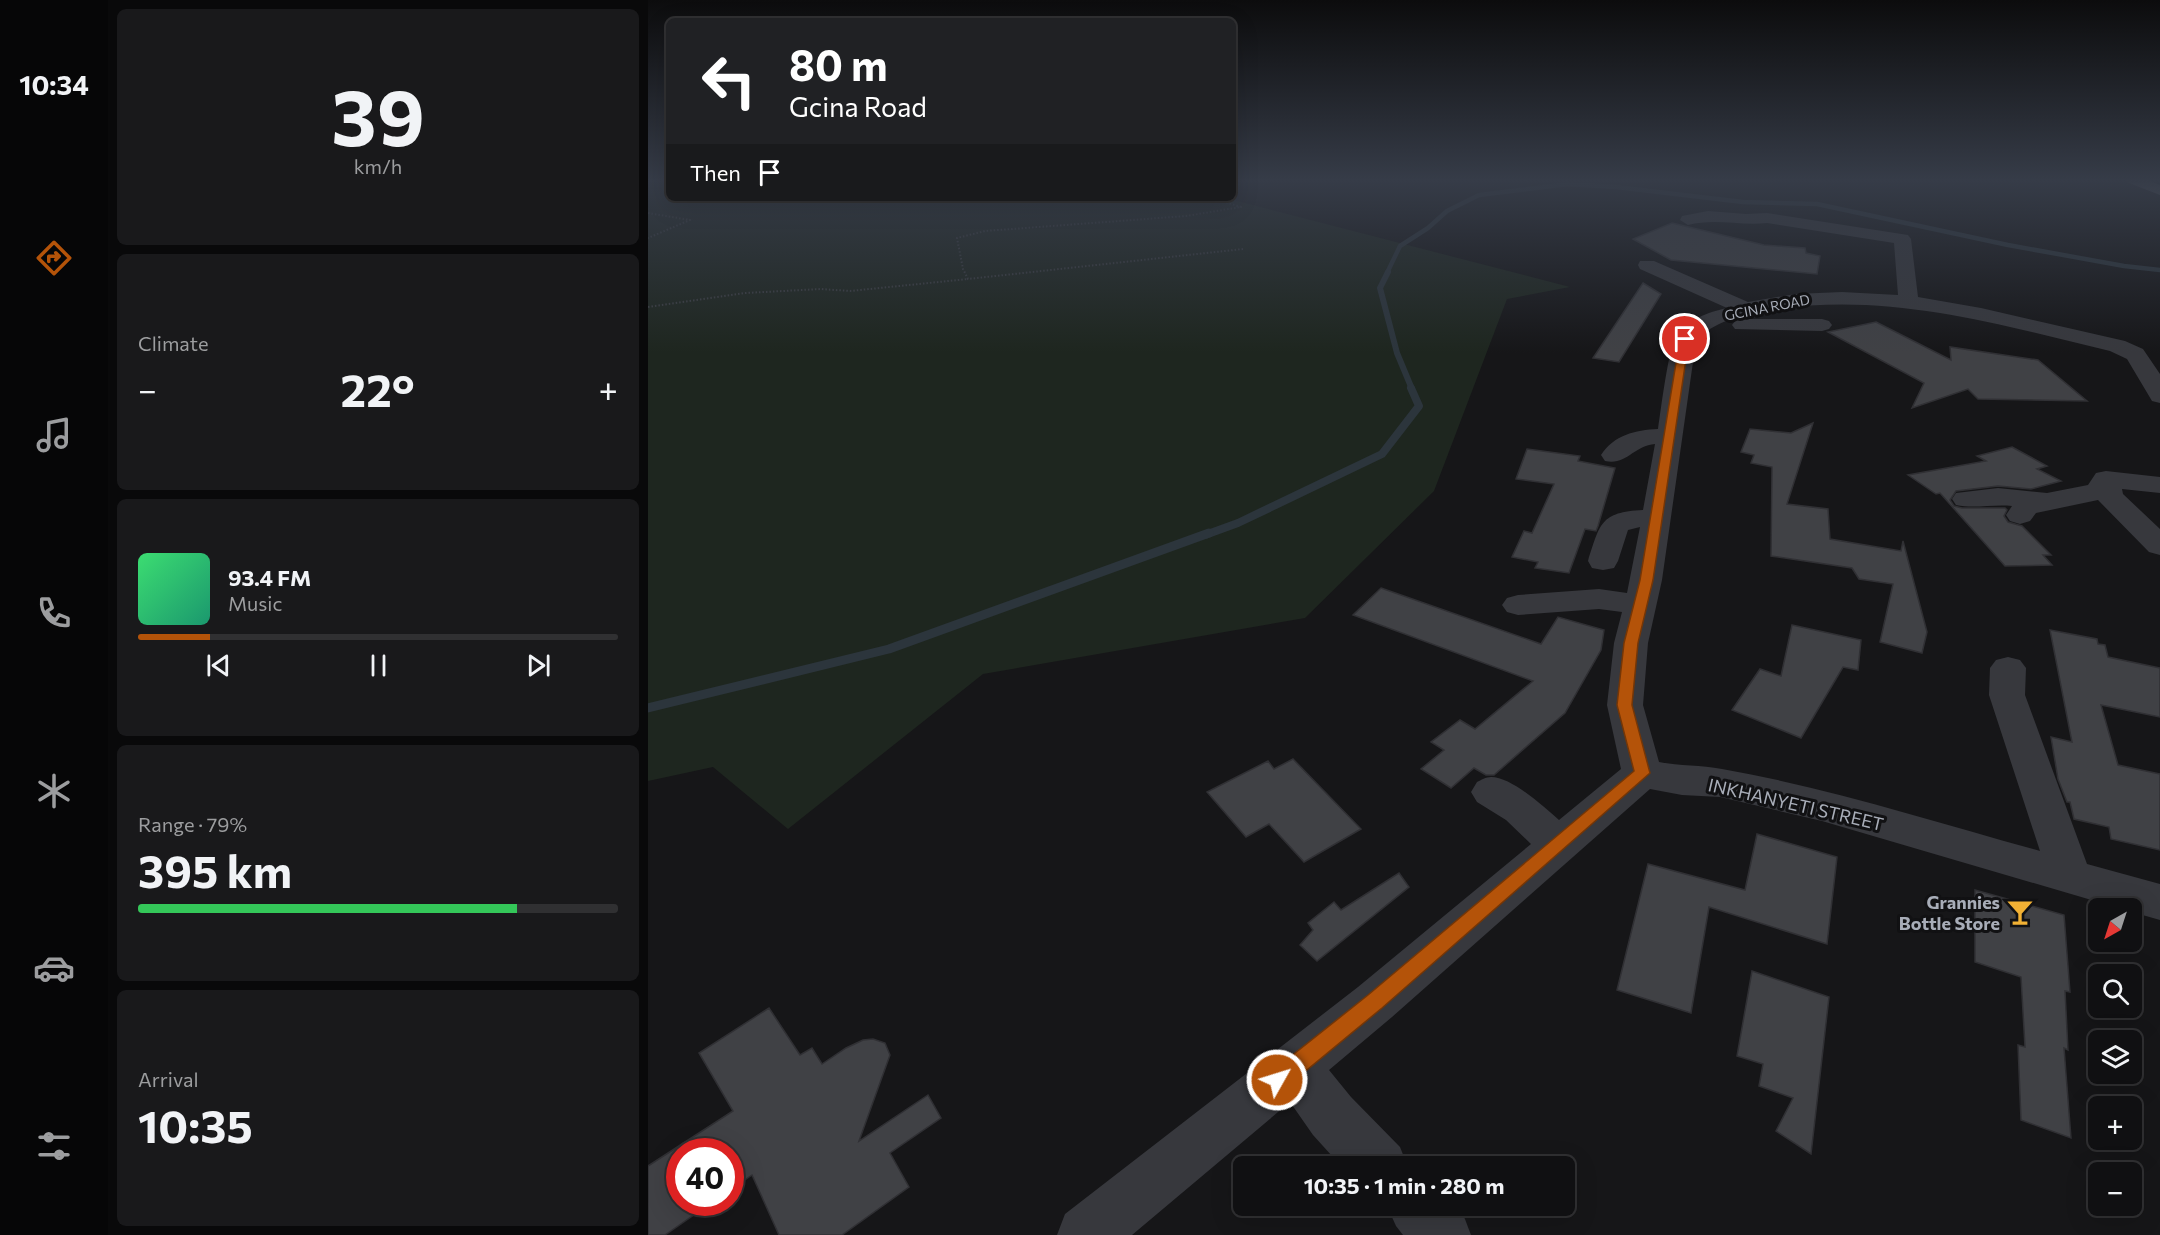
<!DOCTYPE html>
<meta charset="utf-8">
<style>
:root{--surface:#101012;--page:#19191b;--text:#f1f3f6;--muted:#9c9d9f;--line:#303032;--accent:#b45309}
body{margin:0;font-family:Commissioner,sans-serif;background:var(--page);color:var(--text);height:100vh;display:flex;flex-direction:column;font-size:22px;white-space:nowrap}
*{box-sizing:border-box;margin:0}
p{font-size:20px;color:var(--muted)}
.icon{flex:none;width:33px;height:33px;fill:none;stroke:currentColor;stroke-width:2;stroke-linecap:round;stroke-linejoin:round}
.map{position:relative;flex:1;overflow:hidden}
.sheet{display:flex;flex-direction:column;gap:9px;padding:9px;background:#09090a;width:540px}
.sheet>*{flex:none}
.hud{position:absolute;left:18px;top:18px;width:570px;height:183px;border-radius:9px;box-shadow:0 6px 24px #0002,0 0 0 2px var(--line);background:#202124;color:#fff;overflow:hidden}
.needle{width:39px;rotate:219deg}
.fabs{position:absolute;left:1440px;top:898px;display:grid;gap:12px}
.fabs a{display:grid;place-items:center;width:54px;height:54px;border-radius:9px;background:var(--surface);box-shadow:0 6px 24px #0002,0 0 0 2px var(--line);font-size:30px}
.speed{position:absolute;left:18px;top:1138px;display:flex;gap:12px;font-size:30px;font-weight:700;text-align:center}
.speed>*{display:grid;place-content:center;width:78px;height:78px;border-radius:50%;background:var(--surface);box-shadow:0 6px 24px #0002,0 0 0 2px var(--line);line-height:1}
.speed .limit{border:9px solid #d22;background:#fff;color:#111}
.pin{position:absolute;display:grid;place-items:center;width:51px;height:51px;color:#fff;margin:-26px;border:3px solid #fff;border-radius:50%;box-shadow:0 2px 6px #0007}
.me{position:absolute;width:66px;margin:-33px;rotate:51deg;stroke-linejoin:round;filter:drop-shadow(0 0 4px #0008)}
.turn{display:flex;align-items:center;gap:21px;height:126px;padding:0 24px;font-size:27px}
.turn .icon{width:78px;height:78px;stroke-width:2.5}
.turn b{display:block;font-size:42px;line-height:51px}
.then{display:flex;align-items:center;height:57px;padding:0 24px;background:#0003;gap:12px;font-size:22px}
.big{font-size:45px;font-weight:700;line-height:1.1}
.sheet .tile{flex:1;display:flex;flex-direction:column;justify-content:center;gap:9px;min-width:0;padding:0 21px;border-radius:9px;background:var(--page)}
.sheet .dial{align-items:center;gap:0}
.dial b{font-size:78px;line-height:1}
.song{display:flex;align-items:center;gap:18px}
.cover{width:72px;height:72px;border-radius:9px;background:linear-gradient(135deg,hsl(140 70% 55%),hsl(160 70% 35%))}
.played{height:6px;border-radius:3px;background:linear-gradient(90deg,var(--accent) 15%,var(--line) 15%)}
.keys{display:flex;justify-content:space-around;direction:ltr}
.heat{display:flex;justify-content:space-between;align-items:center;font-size:33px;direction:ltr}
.charge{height:9px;border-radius:4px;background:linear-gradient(90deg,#34c759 79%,var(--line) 0)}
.trip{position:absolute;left:585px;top:1156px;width:342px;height:60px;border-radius:9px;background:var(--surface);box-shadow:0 6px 24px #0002,0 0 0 2px var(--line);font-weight:700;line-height:60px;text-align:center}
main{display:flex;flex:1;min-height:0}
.tabs{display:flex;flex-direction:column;width:108px;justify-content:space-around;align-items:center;background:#060607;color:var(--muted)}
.tabs .icon{width:42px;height:42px}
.tabs .current{color:var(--accent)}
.tabs b{font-size:27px;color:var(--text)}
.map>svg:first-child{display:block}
.green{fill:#1e261f}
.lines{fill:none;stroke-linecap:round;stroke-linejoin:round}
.stream-far3{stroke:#2c353c;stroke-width:4.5}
.stream-far2{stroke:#2c353c;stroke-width:6}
.stream-far1{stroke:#2c353c;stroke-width:8}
.stream{stroke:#2c353c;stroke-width:9}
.building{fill:#404145;stroke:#303034;stroke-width:1.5}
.path{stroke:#3d3f44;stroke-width:2;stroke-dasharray:1.5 2;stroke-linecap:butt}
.minor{fill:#37383d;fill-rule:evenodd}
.highway{fill:#63666e;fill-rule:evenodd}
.route{fill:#b45309;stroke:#753606;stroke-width:1.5}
.labels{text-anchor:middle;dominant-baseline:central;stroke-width:6;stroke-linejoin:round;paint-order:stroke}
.far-street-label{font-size:14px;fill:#a8adb8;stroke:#111113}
.near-street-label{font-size:18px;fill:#a8adb8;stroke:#111113}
.near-poi-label{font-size:18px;font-weight:bold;fill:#a8adb8;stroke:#111113;text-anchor:end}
</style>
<main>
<nav class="tabs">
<b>10:34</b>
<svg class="icon current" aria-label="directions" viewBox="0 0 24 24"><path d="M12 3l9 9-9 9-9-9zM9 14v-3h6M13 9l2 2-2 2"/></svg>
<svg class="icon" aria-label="music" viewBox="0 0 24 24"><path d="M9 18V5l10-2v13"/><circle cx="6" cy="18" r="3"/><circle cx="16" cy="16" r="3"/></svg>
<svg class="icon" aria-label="phone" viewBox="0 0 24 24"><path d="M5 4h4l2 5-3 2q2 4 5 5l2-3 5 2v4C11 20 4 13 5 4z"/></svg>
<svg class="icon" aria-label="climate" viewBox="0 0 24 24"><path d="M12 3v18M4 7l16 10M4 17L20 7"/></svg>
<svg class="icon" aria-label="car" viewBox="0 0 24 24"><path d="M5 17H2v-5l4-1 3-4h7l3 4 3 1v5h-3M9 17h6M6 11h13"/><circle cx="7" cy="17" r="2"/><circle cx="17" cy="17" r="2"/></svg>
<svg class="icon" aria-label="filters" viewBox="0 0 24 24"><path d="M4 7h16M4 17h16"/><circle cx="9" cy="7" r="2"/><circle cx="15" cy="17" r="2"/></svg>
</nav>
<section class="sheet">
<div class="tile dial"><b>39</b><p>km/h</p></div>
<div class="tile"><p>Climate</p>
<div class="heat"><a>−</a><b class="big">22°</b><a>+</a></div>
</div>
<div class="tile">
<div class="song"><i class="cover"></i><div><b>93.4 FM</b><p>Music</p></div></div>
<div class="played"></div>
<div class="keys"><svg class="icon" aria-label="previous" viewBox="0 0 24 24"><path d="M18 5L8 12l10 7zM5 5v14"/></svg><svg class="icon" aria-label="pause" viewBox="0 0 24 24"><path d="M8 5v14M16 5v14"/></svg><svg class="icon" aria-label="next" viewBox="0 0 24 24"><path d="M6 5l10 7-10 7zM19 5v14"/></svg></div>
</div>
<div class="tile"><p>Range · 79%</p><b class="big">395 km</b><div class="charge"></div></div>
<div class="tile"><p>Arrival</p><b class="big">10:35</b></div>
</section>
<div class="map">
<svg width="1512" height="1235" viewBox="0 0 1512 1235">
<rect width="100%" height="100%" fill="#161618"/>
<path class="green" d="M 5,180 L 21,180 L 21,198 L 578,198 L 922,287 L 859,299 L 786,491 L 657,618 L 335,674 L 140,829 L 65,767 L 0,781 L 0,182 Z"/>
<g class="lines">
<path class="stream-far3" d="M 739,273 L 752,246 L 780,228 L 799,211 L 831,195 L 920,184 L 968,187 L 1095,202 L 1169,204 L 1360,245 L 1476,266 L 1512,270"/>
<path class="stream-far2" d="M 740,272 L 732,288 L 749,353 L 764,389"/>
<path class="stream-far1" d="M 557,535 L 590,523 L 734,454 L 771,406 L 763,388"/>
<path class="stream" d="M 0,708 L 241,649 L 561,533"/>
</g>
<g class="building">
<path d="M 1024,223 L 1116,245 L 1157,248 L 1158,253 L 1172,256 L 1169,274 L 1023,260 L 985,239 Z"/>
<path d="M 995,283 L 1013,294 L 971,362 L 945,358 Z"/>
<path d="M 1228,322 L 1303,360 L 1302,347 L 1390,360 L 1439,401 L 1330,399 L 1320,389 L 1264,408 L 1276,383 L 1180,332 Z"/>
<path d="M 1165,423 L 1139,504 L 1180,509 L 1182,539 L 1253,551 L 1255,541 L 1279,632 L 1274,653 L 1232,642 L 1245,584 L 1211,579 L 1204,568 L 1123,556 L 1124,467 L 1103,463 L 1106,455 L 1093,452 L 1102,429 L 1143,433 Z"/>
<path d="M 1364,447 L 1399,466 L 1389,469 L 1413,481 L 1383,489 L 1350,486 L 1308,491 L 1302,500 L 1306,506 L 1314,508 L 1357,508 L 1359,510 L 1356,516 L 1360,522 L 1374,526 L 1403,555 L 1395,555 L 1404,565 L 1357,566 L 1292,493 L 1288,494 L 1260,475 L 1338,461 L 1329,456 Z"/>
<path d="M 879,449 L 932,456 L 930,461 L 967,468 L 950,526 L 948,531 L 937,529 L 921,573 L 887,568 L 890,562 L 864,557 L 876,531 L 884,533 L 906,484 L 868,479 Z"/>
<path d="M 733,588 L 893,644 L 910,617 L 956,630 L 953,650 L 917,713 L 846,775 L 838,775 L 826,768 L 803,788 L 773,769 L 796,750 L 783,742 L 812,720 L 827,729 L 885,681 L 705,615 Z"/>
<path d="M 1144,625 L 1213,640 L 1210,670 L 1195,667 L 1153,738 L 1084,710 L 1112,669 L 1133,676 Z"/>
<path d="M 1402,630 L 1449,639 L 1450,644 L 1457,645 L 1460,657 L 1512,668 L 1512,717 L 1453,705 L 1470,765 L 1512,774 L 1512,850 L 1463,839 L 1461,827 L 1426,819 L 1422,802 L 1419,802 L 1410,779 L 1403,737 L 1424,742 Z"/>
<path d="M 645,759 L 713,829 L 656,862 L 621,824 L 598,837 L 559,792 L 620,761 L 626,769 Z"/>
<path d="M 1109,834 L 1189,857 L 1179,944 L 1061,907 L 1043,1013 L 969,990 L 1000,864 L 1097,890 Z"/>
<path d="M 751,873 L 761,887 L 669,961 L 652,945 L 665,930 L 660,923 L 686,902 L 693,910 Z"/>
<path d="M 1327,890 L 1416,915 L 1422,992 L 1417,991 L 1420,1050 L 1416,1048 L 1423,1138 L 1373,1120 L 1370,1045 L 1377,1047 L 1373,977 L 1327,962 Z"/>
<path d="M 1104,971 L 1181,997 L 1163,1154 L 1128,1131 L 1145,1098 L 1111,1086 L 1115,1064 L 1089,1056 Z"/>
<path d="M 121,1008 L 152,1055 L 164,1048 L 174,1064 L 198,1048 L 215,1040 L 225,1039 L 237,1043 L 242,1055 L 211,1141 L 280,1095 L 293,1118 L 242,1153 L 261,1187 L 194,1235 L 131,1235 L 104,1175 L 82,1190 L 82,1152 L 32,1152 L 32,1203 L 63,1203 L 17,1235 L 0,1235 L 0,1166 L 85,1111 L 51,1053 Z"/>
</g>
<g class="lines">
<g class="path">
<path d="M 565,198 L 593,207 L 538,216 L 337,231 L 309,238 L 315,269 L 320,279 L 595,249"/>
<path d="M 0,213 L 42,220 L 0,238"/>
<path d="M 0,307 L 97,293 L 173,289 L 202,291 L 320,279"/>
</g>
<g class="minor">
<path d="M 1060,211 L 1098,214 L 1119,213 L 1260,235 L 1263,239 L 1270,297 L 1333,308 L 1477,341 L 1495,349 L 1512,374 L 1512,403 L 1504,401 L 1479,359 L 1462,351 C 1349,324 1235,290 1118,311 C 1092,316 1066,321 1048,341 L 1014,580 L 1000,643 L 995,705 L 1011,762 C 1032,766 1053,765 1074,769 C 1182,788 1287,822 1392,851 L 1341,695 L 1342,668 L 1348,660 L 1360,657 L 1372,660 L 1378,668 L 1377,695 L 1439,864 L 1512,884 L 1512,920 L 1484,912 L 1484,909 L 1474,909 L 1174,821 L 1072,797 L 1034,795 L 1002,789 L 744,1017 L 681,1070 L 703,1097 L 752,1147 L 760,1167 L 694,1167 L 665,1135 L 642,1102 L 484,1235 L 409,1235 L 417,1214 L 710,987 L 883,844 L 858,820 L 829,802 L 823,792 L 829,782 C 833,780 838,777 843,777 C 864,777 896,807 911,820 L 973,769 L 959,705 L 966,643 L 974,612 L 951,609 L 870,615 L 859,612 L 854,605 L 859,598 L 870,595 L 951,589 L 979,593 L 992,527 L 980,530 L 970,561 L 966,568 L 955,570 L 944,568 L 940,561 C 952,524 952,512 995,510 L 1007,444 C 985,446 978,466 957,461 L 953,455 C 966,435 987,430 1010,429 C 1013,410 1020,350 1028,337 C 1037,320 1061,312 1079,308 L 992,269 L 990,265 L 992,261 L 1006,261 L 1100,302 L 1147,294 L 1194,292 L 1250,295 L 1246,243 L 1119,223 C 1092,226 1067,218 1040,225 L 1032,220 L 1034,216 Z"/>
<path d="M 1094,319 L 1174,319 L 1181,321 L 1184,325 L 1181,329 L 1174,331 L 1087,329 L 1084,325 L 1087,321 Z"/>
<path d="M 1458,471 L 1512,477 L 1512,493 L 1474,489 L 1475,494 L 1512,529 L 1512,555 L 1501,552 L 1450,500 L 1388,513 L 1382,521 L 1372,524 L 1362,521 L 1358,515 L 1364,506 C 1345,504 1326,509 1308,505 L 1304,499 L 1308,493 L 1350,488 L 1399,493 L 1440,485 L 1448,473 Z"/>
<path d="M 739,1206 L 807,1206 L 815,1214 L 823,1235 L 755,1235 L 748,1226 Z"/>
</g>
<path class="highway" d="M 1479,180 L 1500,180 L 1512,185 L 1512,195 L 1481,183 Z"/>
</g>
<linearGradient id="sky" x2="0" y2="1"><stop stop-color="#0c0c0d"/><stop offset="0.51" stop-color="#363c48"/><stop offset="1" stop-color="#363c48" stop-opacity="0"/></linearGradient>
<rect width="1512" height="353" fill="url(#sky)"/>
<path class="route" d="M 1037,336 L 1041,339 L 1005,580 L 990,643 L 984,705 L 1002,773 L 734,1008 L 637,1088 L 629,1091 L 622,1088 L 618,1080 L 622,1073 L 720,995 L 986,771 L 969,705 L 976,643 L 992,580 L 1032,339 Z"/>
<defs>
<symbol id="bar-bare" viewBox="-9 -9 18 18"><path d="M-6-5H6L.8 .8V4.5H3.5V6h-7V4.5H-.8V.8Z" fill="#f2b134" stroke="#111113" stroke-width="2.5" paint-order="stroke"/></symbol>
</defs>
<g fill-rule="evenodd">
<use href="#bar-bare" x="1353" y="893" width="38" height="38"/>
</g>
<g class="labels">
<g class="far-street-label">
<text transform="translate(1119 307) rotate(-11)">GCINA ROAD</text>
</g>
<g class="near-street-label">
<text transform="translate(1148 804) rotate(13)">INKHANYETI STREET</text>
</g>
<g class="near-poi-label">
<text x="1352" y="902">Grannies<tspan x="1352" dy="21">Bottle Store</tspan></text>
</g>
</g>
</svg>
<div class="fabs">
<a><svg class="needle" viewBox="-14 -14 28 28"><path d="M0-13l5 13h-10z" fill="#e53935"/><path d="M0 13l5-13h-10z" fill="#9c9d9f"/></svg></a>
<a><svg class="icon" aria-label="search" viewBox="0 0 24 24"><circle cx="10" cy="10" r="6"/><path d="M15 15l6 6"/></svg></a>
<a><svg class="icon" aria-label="layers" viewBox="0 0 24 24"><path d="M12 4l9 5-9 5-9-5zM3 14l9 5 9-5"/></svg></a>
<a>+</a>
<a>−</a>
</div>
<div class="speed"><div class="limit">40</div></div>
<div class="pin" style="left:1037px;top:339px;background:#d93025"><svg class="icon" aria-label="arrive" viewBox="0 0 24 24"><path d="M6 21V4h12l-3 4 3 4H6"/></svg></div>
<svg class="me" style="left:629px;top:1080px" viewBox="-20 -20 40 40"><circle r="17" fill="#b45309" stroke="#fff" stroke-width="3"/><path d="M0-11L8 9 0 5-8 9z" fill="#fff"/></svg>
<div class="trip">10:35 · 1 min · 280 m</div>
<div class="hud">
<div class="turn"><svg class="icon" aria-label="left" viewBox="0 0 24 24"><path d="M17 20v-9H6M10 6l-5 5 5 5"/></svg><div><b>80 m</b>Gcina Road</div></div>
<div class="then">Then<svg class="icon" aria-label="arrive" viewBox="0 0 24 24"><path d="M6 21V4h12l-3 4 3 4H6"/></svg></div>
</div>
</div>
</main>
